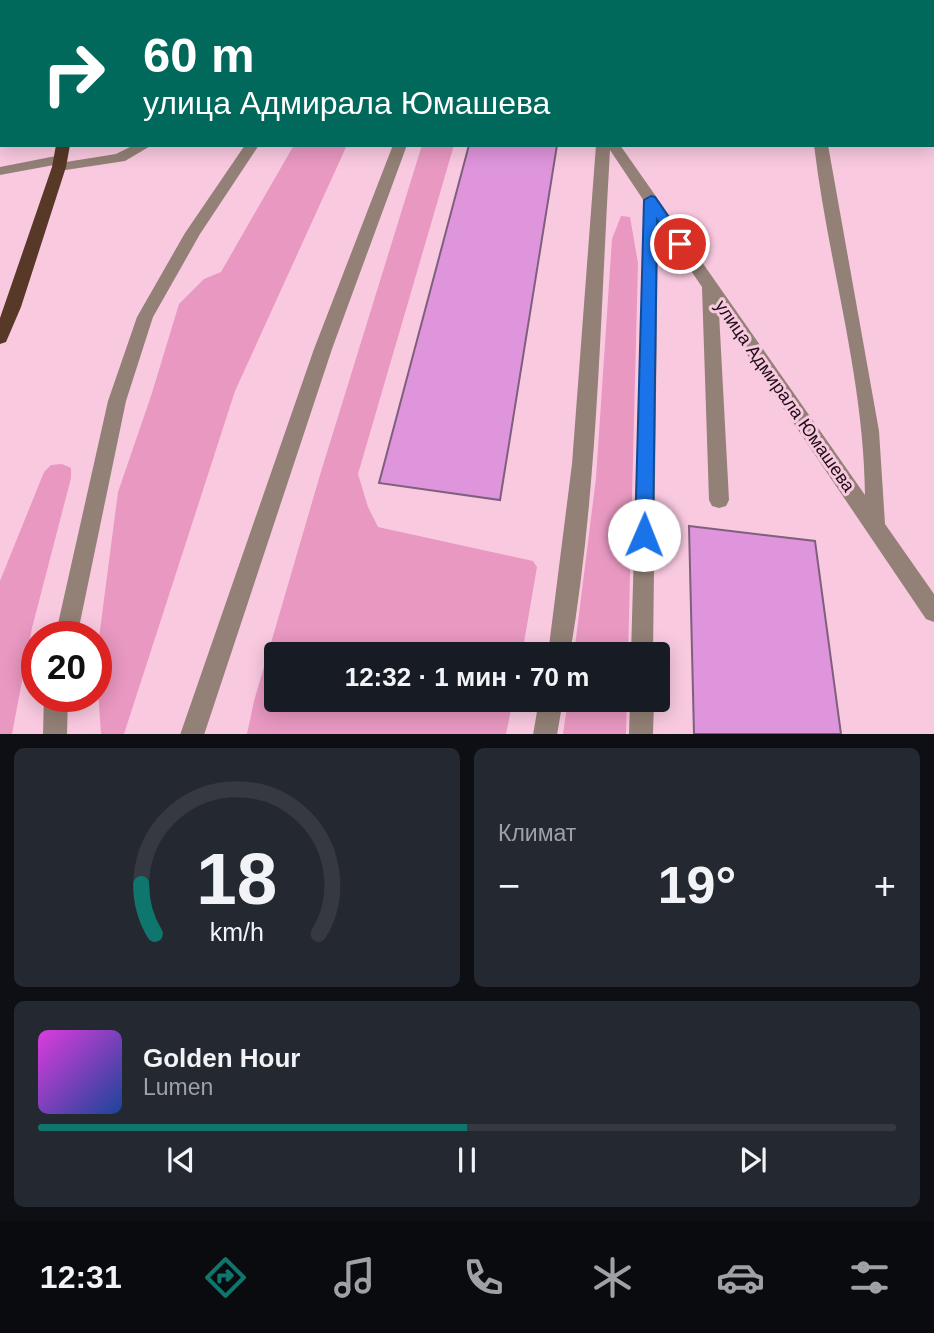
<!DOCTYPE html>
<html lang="ru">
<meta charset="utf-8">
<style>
:root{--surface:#171b24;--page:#242831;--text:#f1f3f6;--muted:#9ea1a6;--line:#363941;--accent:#0f766e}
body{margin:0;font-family:Arial,sans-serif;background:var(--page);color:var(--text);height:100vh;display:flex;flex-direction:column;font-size:26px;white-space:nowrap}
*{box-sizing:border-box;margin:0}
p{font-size:23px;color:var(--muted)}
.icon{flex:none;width:38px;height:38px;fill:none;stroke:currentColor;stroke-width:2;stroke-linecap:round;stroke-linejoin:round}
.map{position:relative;height:734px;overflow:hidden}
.drawer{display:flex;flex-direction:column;gap:14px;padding:14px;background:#0d0f14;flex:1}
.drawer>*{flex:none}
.hud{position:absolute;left:0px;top:0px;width:934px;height:147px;box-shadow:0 4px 18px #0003;background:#00695c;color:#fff;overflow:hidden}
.speed{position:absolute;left:21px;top:621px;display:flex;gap:14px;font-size:35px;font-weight:700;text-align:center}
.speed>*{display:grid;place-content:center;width:91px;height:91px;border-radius:50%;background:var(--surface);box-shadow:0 4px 18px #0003;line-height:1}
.speed .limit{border:10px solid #d22;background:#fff;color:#111}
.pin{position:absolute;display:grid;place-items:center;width:60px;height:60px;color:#fff;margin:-30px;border:4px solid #fff;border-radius:50%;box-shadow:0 2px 7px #0007}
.me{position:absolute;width:77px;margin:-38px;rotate:1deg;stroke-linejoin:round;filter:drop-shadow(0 0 5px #0008)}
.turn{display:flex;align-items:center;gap:24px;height:147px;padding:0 28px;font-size:32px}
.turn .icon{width:91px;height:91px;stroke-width:2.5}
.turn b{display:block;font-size:49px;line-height:60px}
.big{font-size:52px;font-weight:800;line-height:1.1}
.drawer .widget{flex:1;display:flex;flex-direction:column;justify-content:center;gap:10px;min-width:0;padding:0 24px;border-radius:10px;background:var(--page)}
.drawer .dial{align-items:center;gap:0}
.dial svg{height:182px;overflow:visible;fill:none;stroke:var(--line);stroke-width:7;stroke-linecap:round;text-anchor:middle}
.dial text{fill:var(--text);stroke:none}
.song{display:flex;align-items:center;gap:21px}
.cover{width:84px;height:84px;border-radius:10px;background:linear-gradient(135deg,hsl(300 70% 55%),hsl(220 70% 35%))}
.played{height:7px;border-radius:4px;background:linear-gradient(90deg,var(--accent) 50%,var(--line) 50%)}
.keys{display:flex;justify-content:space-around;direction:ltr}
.heat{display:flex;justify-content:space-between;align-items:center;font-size:38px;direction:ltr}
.drawer .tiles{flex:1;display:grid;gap:14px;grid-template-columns:1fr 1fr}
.widget:last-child{grid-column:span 2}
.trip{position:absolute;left:264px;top:642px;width:406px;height:70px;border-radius:7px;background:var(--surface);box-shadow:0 4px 18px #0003;font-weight:800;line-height:70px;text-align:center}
.tab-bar{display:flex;height:112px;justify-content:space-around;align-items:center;background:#090b0e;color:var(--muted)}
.tab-bar .icon{width:49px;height:49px}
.tab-bar .on{color:var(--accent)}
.tab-bar b{font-size:32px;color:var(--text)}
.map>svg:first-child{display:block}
.green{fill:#e998c1}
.building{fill:#df95dc;stroke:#7f5f7e;stroke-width:2}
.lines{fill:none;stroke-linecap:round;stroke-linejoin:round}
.minor{fill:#938076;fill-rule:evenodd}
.major{fill:#583827;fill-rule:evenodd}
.route{fill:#1a73e8;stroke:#114b97;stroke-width:2}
.labels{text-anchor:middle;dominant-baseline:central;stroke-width:6;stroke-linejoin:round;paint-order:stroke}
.street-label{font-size:18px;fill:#1f0f17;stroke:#f9c9e0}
</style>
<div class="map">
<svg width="934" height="735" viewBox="0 0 934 735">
<rect width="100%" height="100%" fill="#f9c9e0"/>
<g class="green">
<path d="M 294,145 L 347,145 L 235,391 L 124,734 L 101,734 L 96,661 L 118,492 L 151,396 L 179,304 L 204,279 L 221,272 Z"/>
<path d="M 422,145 L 454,145 L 358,474 L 368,507 L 378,527 L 533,561 L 537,567 L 522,654 L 276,654 L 276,700 L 513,700 L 506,734 L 247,734 L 254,701 L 320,475 Z"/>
<path d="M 621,216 L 630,217 L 638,263 L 628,654 L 574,654 L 596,478 L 612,239 Z"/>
<path d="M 62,464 L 71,468 L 71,478 L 32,628 L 12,734 L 0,734 L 0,581 L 44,472 L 51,465 Z"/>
<path d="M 568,700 L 627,700 L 626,734 L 563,734 Z"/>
</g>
<g class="building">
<path d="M 469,145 L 557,145 L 500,500 L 379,483 Z"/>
<path d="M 689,526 L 815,541 L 841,734 L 694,734 Z"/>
</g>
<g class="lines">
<g class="minor">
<path d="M 468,0 L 480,0 L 467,2 Z"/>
<path d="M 493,0 L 505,0 L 506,2 L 495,2 Z"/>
<rect x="608" y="0" width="12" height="2"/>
<path d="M 814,0 L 826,0 L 827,2 L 815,2 Z"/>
<path d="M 904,0 L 916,0 L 917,2 L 905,2 Z"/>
<path d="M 933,26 L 934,26 L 934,34 L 933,33 Z"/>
<path d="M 134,145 L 152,145 L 125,161 L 59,171 L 54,170 L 54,165 L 0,175 L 0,167 L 61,155 L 66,156 L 66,162 L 116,154 Z"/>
<path d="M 245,145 L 259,145 L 200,234 L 153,317 L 126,401 L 77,637 L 55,637 L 108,401 L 137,317 L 185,233 Z"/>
<path d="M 393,145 L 407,145 L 332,349 L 204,735 L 180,735 L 314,349 Z"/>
<path d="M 596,145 L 620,145 L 865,495 C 864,377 828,262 814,145 L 828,145 L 879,431 L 885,524 L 934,594 L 934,622 L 926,619 L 719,313 L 729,500 L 726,506 L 719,508 L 712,506 L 709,500 L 702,287 L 658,222 L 653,654 L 631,654 L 644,201 L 610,150 C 600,318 598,488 570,654 L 548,654 L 572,464 Z"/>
<path d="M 44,696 L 68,696 L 67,735 L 43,735 Z"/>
<path d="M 539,700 L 563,700 L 557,735 L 533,735 Z"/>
<path d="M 630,700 L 654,700 L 653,735 L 629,735 Z"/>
</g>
<g class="major">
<path d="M 86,0 L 98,0 L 85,2 Z"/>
<path d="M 56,145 L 70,145 L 66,167 L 21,307 L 6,342 L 0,344 L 0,318 L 52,167 Z"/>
</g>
</g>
<path class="route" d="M 651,196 L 655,197 L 687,244 L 680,249 L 675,247 L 657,220 L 653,535 L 651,541 L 644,543 L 637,541 L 635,535 L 644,200 Z"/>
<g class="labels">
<g class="street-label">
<text transform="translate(785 396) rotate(55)">улица Адмирала Юмашева</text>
</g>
</g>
</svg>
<div class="speed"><div class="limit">20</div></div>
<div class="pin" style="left:680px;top:244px;background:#d93025"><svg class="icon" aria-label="arrive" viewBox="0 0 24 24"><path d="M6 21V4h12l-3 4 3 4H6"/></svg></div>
<svg class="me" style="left:644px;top:535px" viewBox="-20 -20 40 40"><circle r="19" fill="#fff"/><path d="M0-13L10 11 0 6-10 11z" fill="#1a73e8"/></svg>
<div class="trip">12:32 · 1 мин · 70 m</div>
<div class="hud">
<div class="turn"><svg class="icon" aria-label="right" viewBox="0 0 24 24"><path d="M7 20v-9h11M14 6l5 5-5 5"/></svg><div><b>60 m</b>улица Адмирала Юмашева</div></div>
</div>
</div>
<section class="drawer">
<div class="tiles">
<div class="widget dial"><svg viewBox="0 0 100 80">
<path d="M14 69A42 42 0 1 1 86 69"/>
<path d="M14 69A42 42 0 0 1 8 47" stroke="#0f766e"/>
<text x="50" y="56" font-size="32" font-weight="700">18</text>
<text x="50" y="72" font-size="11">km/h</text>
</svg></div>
<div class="widget"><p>Климат</p>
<div class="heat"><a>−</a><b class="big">19°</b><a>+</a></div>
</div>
<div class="widget">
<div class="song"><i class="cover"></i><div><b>Golden Hour</b><p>Lumen</p></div></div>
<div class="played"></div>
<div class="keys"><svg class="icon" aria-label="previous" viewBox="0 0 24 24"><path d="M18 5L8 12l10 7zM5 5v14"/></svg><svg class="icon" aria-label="pause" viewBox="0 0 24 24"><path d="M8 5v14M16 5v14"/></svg><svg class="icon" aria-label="next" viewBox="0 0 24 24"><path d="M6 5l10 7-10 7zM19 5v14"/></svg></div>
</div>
</div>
</section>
<nav class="tab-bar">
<b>12:31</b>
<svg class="icon on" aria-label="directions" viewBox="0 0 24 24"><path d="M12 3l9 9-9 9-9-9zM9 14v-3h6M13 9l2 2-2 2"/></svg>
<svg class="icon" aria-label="music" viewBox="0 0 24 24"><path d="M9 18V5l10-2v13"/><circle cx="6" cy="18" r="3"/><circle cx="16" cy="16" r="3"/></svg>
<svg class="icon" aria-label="phone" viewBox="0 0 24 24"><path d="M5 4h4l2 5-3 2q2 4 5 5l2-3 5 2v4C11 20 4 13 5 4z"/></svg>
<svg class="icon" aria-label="climate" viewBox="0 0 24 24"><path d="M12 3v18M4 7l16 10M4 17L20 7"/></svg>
<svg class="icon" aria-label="car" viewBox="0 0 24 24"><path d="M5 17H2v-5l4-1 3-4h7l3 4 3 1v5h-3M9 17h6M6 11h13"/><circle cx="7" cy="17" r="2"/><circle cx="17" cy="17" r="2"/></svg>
<svg class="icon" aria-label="filters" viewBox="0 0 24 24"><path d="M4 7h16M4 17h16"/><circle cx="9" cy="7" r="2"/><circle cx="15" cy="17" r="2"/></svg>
</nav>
